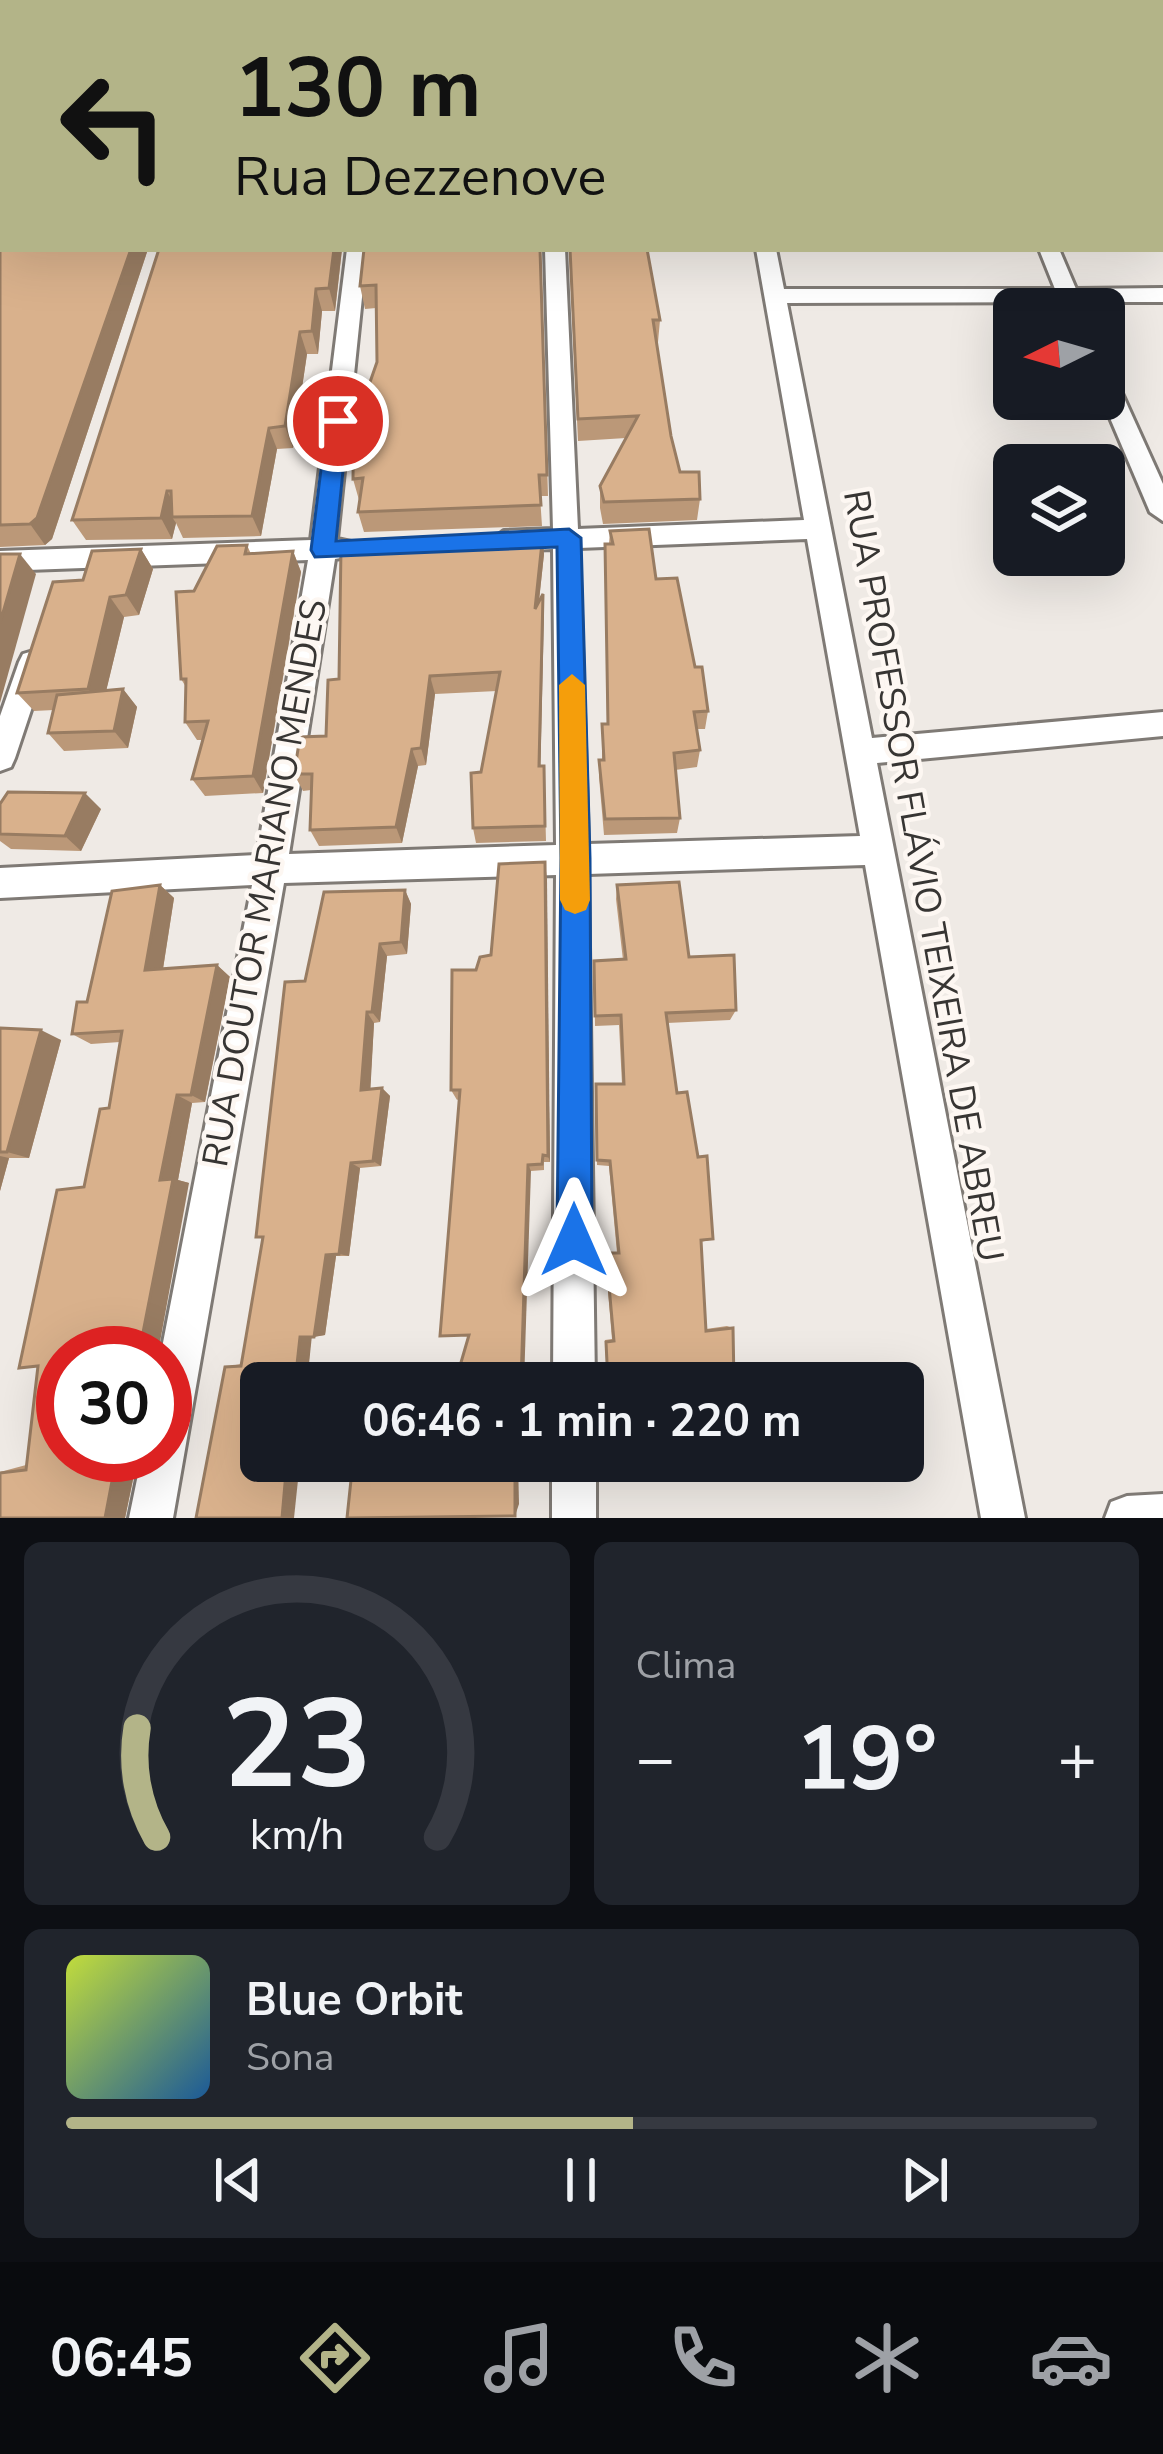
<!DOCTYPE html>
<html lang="pt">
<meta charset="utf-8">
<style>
:root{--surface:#171b24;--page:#20242c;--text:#f1f3f6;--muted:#9ea1a6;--line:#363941;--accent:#b3b488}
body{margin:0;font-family:"Nunito Sans",sans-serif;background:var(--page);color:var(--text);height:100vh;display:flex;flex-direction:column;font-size:45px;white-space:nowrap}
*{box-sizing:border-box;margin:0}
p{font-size:39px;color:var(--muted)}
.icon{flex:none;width:66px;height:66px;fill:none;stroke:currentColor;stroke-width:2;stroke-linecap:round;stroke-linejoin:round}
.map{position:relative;height:1518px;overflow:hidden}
.drawer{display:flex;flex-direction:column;gap:24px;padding:24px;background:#0d0f14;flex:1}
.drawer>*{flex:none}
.banner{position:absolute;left:0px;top:0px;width:1164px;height:252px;box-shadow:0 12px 48px #0002;background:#b3b488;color:#111;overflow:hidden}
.needle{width:78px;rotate:265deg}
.tools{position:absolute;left:993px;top:288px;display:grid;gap:24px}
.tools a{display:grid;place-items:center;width:132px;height:132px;border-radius:18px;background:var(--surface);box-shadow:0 12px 48px #0002;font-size:60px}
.speed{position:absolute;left:36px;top:1326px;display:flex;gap:24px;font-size:60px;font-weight:700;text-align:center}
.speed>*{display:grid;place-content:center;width:156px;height:156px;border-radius:50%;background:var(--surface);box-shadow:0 12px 48px #0002;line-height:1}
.speed .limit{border:18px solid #d22;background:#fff;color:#111}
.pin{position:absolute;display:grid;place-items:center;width:102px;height:102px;color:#fff;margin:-51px;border:6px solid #fff;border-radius:50%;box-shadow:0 3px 12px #0007}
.me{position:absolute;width:132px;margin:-66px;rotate:0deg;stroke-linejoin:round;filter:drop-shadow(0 0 9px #0008)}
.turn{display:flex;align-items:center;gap:42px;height:252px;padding:0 36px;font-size:54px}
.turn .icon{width:156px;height:156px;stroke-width:2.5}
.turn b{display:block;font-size:84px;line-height:102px}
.big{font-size:90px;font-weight:700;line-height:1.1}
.drawer .card{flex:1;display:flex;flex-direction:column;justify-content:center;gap:18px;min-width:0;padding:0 42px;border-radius:18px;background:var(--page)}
.drawer .dial{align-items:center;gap:0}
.dial svg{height:312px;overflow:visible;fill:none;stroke:var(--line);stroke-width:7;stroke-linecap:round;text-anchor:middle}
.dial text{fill:var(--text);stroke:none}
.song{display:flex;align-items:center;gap:36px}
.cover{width:144px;height:144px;border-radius:18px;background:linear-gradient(135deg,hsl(70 70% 55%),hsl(210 70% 35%))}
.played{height:12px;border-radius:6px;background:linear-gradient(90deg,var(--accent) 55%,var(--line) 55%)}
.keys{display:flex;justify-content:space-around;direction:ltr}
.heat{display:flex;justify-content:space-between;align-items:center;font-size:66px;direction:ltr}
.drawer .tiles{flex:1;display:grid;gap:24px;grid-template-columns:1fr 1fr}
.card:last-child{grid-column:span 2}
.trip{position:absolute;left:240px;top:1362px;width:684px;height:120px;border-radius:18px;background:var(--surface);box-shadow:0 12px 48px #0002;font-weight:700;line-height:120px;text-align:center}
.menu{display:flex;height:192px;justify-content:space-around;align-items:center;background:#090b0e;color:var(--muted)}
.menu .icon{width:84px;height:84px}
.menu .current{color:var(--accent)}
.menu b{font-size:54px;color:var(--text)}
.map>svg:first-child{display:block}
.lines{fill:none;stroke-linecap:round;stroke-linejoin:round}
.minor-casing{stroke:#7f7a75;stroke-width:6}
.secondary-casing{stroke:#7f7a75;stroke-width:6}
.minor{fill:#fff;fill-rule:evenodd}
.secondary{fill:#fff;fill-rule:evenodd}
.wall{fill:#bb9878}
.shaded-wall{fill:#987c62}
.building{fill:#d9b18c;stroke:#987c62;stroke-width:3}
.route{fill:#1a73e8;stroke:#114b97;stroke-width:3}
.slow{fill:#f59e0b}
.labels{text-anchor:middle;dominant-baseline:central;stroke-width:9;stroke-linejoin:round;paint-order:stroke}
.street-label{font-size:36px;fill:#373533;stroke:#fdf7f2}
</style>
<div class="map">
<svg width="1163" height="1518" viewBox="0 0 1163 1518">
<rect width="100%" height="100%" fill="#efeae5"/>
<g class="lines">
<defs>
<g id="minor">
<path d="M 73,0 L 89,0 L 71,3 Z"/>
<path d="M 227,0 L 243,0 L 226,3 Z"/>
<rect x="379" y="0" width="16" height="3"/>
<path d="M 533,0 L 549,0 L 550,3 L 534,3 Z"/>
<path d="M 712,0 L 728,0 L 729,3 L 713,3 Z"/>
<path d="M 1006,0 L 1022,0 L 1023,3 L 1007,3 Z"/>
<path d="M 1153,0 L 1163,0 L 1163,7 L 1161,3 Z"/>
<path d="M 347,249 L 367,249 L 337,539 L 351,542 L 355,549 L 351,556 L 335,559 L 289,854 L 556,845 L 553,549 L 504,551 L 491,541 L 504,531 L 553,529 L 545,249 L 565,249 L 578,529 L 804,520 L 756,249 L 776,249 L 784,289 L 1055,289 L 1039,249 L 1059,249 L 1076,289 L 1163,288 L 1163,302 L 1082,302 L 1085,309 L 1063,309 L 1060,302 L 787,303 L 872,738 L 1163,712 L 1163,736 L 877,763 L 1025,1518 L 981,1518 L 865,865 L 588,874 L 595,1383 L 553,1383 L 556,875 L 284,883 L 173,1518 L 129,1518 L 142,1455 L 165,1455 L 165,1353 L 161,1353 L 252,885 L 0,898 L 0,868 L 257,855 L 308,560 L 0,571 L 0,551 L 311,540 ZM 807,539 L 860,836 L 588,844 L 579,548 Z"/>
<path d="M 1104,370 L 1115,378 L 1163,484 L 1163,521 L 1150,512 L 1102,399 Z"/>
<path d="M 33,651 L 43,654 L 47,662 L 15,758 L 11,767 L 0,771 L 0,716 L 19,662 L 23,654 Z"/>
<rect x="552" y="1461" width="44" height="57"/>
<path d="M 1163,1494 L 1163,1518 L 1105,1518 L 1111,1502 L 1127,1496 Z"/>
</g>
<g id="secondary">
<rect x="0" y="16" width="3" height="14"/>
<rect x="1161" y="22" width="2" height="14"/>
</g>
</defs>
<use href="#minor" class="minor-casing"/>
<use href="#secondary" class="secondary-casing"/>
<use href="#minor" class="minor"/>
<use href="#secondary" class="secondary"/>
</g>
<g class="wall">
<path d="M 0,24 L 3,249 L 148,249 L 52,539 L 45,545 L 0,547 Z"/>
<path d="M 159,249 L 342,249 L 335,311 L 322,311 L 318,354 L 307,354 L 293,448 L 277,449 L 261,536 L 183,538 L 176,523 L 172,539 L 86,540 L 72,520 Z"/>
<path d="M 541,249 L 548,496 L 540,496 L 542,526 L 364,532 L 358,512 L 359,500 L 353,479 L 369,385 L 377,362 L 376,308 L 365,309 L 360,286 Z"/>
<path d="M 569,249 L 660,320 L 658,342 L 656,342 L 671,436 L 680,472 L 700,499 L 697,520 L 603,524 L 600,508 L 600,486 L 626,438 L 578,441 Z"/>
<path d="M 610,531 L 656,579 L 695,667 L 708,711 L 705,729 L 697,729 L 700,750 L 697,767 L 675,770 L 680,818 L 677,833 L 604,835 L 599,777 L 599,760 L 602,760 L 602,724 L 607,724 L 605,564 L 605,544 L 609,544 Z"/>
<path d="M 247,545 L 251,554 L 293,551 L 301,572 L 263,793 L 205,796 L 192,779 L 203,740 L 197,740 L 185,722 L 186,687 L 181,679 L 194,591 Z"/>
<path d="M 141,549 L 153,569 L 139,615 L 124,617 L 106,691 L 123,689 L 137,707 L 128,748 L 64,751 L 48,733 L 54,710 L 34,711 L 17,693 L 83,580 Z"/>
<path d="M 544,554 L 539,601 L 543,594 L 540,766 L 544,766 L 546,841 L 476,843 L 473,828 L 497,691 L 435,694 L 426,765 L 418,766 L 402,843 L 319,846 L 310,830 L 311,790 L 303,791 L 294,774 L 326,736 L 339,679 Z"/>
<path d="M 101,809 L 81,851 L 11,849 L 0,841 L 0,834 Z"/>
<path d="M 545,862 L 550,1162 L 544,1162 L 544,1170 L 531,1171 L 469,1335 L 459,1099 L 457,1100 L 451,1090 L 476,970 L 491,955 Z"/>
<path d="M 160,885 L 174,898 L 163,969 L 217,965 L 230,977 L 205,1102 L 192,1103 L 178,1180 L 189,1183 L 63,1353 L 63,1455 L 138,1455 L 125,1518 L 0,1472 L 26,1465 L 84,1187 L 109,1108 L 120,1042 L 91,1044 L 72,1034 L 87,1002 Z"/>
<path d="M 617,885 L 689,957 L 736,1010 L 730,1020 L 667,1023 L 677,1093 L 713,1239 L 701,1242 L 706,1329 L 727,1326 L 733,1328 L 734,1383 L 607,1383 L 605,1340 L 612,1339 L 605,1255 L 606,1253 L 617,1253 L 609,1166 L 597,1165 L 596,1091 L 622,1084 L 619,1025 L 595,1026 L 594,961 L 623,960 L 616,899 Z"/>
<path d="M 405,890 L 411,904 L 407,954 L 387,956 L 380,1022 L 374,1023 L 370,1089 L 382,1088 L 390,1096 L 381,1166 L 360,1168 L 349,1256 L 336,1256 L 325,1335 L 311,1337 L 307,1383 L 225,1367 L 241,1364 L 262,1238 L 256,1237 L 305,981 Z"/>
<path d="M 0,1028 L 61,1040 L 29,1158 L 9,1158 L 0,1191 Z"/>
</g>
<g class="shaded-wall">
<path d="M 131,249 L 148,249 L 52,539 L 45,545 L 30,524 Z"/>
<path d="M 334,249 L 342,249 L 335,311 L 329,288 Z"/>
<path d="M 316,289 L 322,311 L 318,354 L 312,331 Z"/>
<path d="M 300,332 L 307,354 L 293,448 L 285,426 Z"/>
<path d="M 269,428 L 277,449 L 261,536 L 252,516 Z"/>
<path d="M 167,491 L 178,512 L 172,517 L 176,523 L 172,539 L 161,518 Z"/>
<path d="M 543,533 L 544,554 L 536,628 L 535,609 Z"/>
<path d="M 141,549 L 153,569 L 139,615 L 126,595 Z"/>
<path d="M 293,551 L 301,572 L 263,793 L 253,776 Z"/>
<path d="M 20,554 L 36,574 L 0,703 L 0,623 Z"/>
<path d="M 543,594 L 544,614 L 540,783 L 539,766 Z"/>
<path d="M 110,597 L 124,617 L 102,708 L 88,689 Z"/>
<path d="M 430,676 L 435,694 L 426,765 L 421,748 Z"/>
<path d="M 123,689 L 137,707 L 128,748 L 114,731 Z"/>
<path d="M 412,749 L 418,766 L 402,843 L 396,827 Z"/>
<path d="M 85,793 L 101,809 L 81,851 L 65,836 Z"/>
<path d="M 545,862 L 547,880 L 550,1162 L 548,1156 Z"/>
<path d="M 160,885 L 174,898 L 161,981 L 145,970 Z"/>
<path d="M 405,890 L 411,904 L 407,954 L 401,942 Z"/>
<path d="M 380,944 L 387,956 L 380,1022 L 372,1012 Z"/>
<path d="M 217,965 L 230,977 L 205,1102 L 191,1095 Z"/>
<path d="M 367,1012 L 374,1023 L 370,1097 L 361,1090 Z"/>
<path d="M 41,1030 L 61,1040 L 29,1158 L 7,1152 Z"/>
<path d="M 382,1088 L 390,1096 L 381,1166 L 373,1161 Z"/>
<path d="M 177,1095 L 192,1103 L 178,1180 L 189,1183 L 158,1353 L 139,1353 L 160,1180 Z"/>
<path d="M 0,1156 L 9,1158 L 0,1191 Z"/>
<path d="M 351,1163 L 360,1168 L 349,1256 L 339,1254 Z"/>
<path d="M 528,1165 L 531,1171 L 524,1383 L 521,1383 Z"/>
<path d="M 326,1255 L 336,1256 L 325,1335 L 314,1337 Z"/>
<path d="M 312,1335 L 307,1383 L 295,1383 L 300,1337 Z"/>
<path d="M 117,1455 L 138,1455 L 125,1518 L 105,1518 Z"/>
<path d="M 287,1461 L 300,1461 L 294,1518 L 282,1518 Z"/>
<path d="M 515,1461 L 518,1461 L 519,1504 L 515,1516 Z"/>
</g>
<g class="building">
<path d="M 0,24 L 3,24 L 3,249 L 131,249 L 37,518 L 30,524 L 0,525 Z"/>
<path d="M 159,249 L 334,249 L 329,288 L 316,289 L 312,331 L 300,332 L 285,426 L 269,428 L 252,516 L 172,517 L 171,491 L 167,491 L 161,518 L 72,520 Z"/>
<path d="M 364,249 L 540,249 L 547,475 L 539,475 L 541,505 L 358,512 L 363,478 L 353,479 L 354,386 L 369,385 L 377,362 L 376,285 L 360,286 Z"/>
<path d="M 570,249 L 647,249 L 660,320 L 653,320 L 671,436 L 680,472 L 699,472 L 700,499 L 604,502 L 600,486 L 638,416 L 578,419 Z"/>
<path d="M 649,529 L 656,579 L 677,578 L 695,667 L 702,667 L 708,711 L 694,712 L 700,750 L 674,753 L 680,818 L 605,819 L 599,760 L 604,760 L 602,724 L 608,724 L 605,544 L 613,544 L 610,531 Z"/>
<path d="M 543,533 L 535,609 L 543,594 L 539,766 L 544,766 L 545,826 L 473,828 L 471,773 L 481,772 L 500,672 L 430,676 L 421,748 L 412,749 L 396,827 L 310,830 L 312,774 L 294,774 L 300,737 L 326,736 L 328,680 L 339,679 L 341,548 L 353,548 L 354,541 Z"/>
<path d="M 247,545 L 245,554 L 293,551 L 253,776 L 192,779 L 208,721 L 185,722 L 186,679 L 181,679 L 176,592 L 194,591 L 217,546 Z"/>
<path d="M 141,549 L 126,595 L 110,597 L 88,689 L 17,693 L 53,582 L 83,580 L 92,551 Z"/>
<path d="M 0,554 L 20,554 L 0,623 Z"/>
<path d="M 123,689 L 114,731 L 48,733 L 57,695 Z"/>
<path d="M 8,792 L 85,793 L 65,836 L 0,834 L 0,804 Z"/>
<path d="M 545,862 L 548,1156 L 543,1155 L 542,1164 L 528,1165 L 521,1383 L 455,1383 L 469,1335 L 440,1336 L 460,1090 L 451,1090 L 452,970 L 476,970 L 480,957 L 491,955 L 499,864 Z"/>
<path d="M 679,882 L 689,957 L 734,955 L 736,1010 L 666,1013 L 677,1093 L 687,1092 L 698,1157 L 707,1156 L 713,1239 L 701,1240 L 706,1331 L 733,1328 L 734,1383 L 608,1383 L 606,1342 L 614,1341 L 606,1253 L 619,1253 L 610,1161 L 597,1160 L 596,1084 L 624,1084 L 621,1015 L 595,1016 L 594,961 L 626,959 L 617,885 Z"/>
<path d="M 160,885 L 145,970 L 217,965 L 191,1095 L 177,1095 L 160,1180 L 173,1179 L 139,1353 L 63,1353 L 63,1455 L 117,1455 L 105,1518 L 0,1518 L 0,1473 L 26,1470 L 38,1366 L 19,1368 L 57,1190 L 84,1187 L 100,1109 L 109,1108 L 122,1031 L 72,1034 L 77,1002 L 87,1002 L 112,891 Z"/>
<path d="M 405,890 L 401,942 L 380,944 L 372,1012 L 367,1012 L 361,1090 L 382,1088 L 373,1161 L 351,1163 L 339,1254 L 326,1255 L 314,1337 L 300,1337 L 295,1383 L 261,1383 L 261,1461 L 287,1461 L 282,1518 L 196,1518 L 225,1367 L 241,1366 L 263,1237 L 256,1237 L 285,982 L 305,981 L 324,892 Z"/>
<path d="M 0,1028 L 41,1030 L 7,1152 L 0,1152 Z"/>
<path d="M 353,1461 L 515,1461 L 515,1516 L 347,1518 Z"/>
<path d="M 665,1461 L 713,1461 L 698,1478 L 668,1470 Z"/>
</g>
<path class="route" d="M 338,414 L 348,421 L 336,541 L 569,529 L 581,538 L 590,858 L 592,1240 L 587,1252 L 574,1258 L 562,1252 L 557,1240 L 561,858 L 557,547 L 315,557 L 311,550 L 327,421 Z"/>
<path class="slow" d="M 572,674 L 585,685 L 590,900 L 586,910 L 575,914 L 565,910 L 560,900 L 559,685 Z"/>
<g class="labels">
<g class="street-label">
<text transform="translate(923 876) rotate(80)">RUA PROFESSOR FLÁVIO TEIXEIRA DE ABREU</text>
<text transform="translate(265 883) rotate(-80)">RUA DOUTOR MARIANO MENDES</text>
</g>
</g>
</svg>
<div class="tools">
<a><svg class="needle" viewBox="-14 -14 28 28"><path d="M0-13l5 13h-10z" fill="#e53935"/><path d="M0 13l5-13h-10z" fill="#9ea1a6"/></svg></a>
<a><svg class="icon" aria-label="layers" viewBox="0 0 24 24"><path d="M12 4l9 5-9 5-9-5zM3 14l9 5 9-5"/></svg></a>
</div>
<div class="speed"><div class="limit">30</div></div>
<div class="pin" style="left:338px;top:421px;background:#d93025"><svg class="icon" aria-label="arrive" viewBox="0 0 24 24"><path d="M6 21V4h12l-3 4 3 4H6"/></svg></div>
<svg class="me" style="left:574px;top:1240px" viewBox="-20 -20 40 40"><path d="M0-17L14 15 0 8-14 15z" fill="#1a73e8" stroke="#fff" stroke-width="4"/></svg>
<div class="trip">06:46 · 1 min · 220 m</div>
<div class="banner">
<div class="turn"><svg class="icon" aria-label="left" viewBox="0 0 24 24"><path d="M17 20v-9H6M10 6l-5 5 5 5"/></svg><div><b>130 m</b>Rua Dezzenove</div></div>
</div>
</div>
<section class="drawer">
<div class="tiles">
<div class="card dial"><svg viewBox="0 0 100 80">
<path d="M14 69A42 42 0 1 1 86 69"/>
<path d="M14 69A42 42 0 0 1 9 41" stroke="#b3b488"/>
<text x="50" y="56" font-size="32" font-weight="700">23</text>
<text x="50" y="72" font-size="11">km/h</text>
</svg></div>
<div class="card"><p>Clima</p>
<div class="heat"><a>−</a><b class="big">19°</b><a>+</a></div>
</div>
<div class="card">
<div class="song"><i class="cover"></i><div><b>Blue Orbit</b><p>Sona</p></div></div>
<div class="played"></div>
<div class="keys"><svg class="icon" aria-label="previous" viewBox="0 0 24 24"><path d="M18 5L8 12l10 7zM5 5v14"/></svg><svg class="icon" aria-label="pause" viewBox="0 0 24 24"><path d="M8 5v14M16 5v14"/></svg><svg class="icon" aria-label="next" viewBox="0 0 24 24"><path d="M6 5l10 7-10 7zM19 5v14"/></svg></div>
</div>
</div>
</section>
<nav class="menu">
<b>06:45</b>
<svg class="icon current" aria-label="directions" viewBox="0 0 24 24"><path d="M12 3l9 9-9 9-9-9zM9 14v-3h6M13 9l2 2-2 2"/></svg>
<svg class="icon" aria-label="music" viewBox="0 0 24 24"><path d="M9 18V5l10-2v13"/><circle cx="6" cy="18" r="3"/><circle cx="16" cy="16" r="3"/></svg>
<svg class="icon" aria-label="phone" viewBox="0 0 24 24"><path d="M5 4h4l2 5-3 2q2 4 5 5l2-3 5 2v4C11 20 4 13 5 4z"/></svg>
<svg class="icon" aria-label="climate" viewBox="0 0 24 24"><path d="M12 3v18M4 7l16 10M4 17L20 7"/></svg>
<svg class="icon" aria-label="car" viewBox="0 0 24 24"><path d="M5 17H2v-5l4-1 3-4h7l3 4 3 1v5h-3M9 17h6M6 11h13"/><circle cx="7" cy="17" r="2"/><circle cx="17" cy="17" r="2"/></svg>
</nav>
